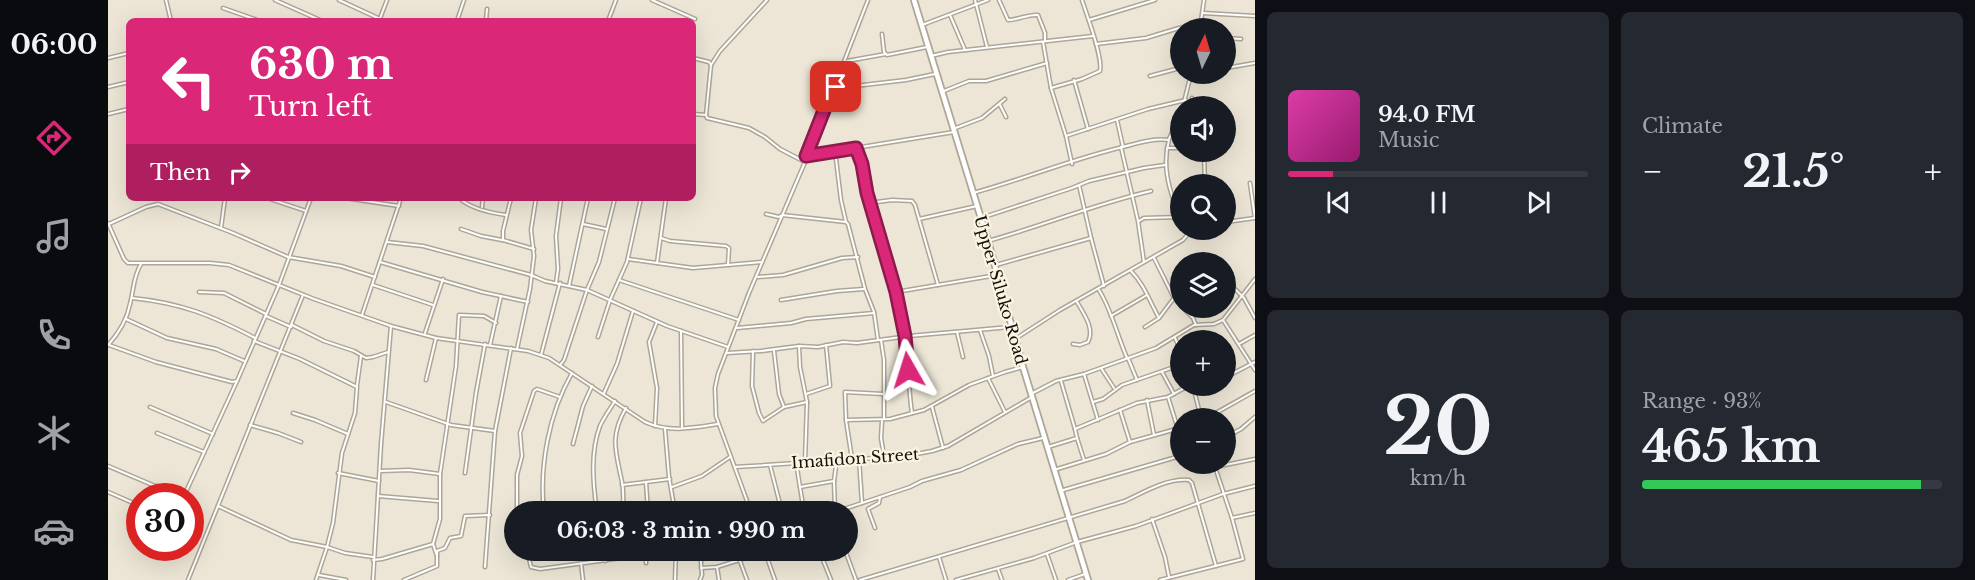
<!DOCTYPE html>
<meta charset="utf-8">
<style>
:root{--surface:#171b24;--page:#242831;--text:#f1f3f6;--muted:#9ea1a6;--line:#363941;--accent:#db2777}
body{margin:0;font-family:"Libre Baskerville",serif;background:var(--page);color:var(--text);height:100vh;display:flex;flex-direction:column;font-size:22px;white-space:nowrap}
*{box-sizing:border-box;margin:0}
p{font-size:20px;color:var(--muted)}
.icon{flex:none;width:33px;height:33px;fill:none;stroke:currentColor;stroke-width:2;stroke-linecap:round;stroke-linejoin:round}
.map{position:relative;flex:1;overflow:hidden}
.drawer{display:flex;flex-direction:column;gap:12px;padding:12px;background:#0d0f14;width:720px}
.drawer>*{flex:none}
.banner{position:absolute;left:18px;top:18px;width:570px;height:183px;border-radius:9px;box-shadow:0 6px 24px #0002;background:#db2777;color:#fff;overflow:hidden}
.needle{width:39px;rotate:5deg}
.tools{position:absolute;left:1062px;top:18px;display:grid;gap:12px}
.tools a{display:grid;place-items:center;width:66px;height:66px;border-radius:50%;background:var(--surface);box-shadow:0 6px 24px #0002;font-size:30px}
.speed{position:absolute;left:18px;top:483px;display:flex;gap:12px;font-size:30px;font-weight:700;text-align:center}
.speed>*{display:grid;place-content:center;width:78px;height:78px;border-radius:50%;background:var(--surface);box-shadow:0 6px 24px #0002;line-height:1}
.speed .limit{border:9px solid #d22;background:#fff;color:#111}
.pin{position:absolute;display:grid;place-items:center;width:51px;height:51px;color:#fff;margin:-26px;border-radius:12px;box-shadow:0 3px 9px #0006}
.me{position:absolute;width:66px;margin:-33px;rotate:354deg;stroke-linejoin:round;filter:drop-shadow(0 0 4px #0008)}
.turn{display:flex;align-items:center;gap:21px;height:126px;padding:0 24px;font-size:27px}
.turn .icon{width:78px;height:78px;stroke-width:2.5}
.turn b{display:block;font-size:42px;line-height:51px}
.then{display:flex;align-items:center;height:57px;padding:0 24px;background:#0003;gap:12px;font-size:22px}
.big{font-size:45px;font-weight:700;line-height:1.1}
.drawer .tile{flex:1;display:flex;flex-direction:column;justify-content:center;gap:9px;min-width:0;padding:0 21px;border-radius:9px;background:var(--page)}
.drawer .dial{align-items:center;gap:0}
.dial b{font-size:78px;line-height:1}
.song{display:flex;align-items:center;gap:18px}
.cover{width:72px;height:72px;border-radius:9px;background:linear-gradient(135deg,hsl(320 70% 55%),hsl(320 70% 35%))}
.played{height:6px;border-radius:3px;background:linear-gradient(90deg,var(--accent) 15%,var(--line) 15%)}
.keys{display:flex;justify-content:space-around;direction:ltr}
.heat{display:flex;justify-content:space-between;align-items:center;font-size:33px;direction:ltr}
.charge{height:9px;border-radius:4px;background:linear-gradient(90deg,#34c759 93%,var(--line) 0)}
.drawer .tiles{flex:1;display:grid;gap:12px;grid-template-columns:repeat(2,1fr)}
.trip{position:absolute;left:396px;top:501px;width:354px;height:60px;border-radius:30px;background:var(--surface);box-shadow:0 6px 24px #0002;font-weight:700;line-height:60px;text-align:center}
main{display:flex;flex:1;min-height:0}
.tab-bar{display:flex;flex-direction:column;width:108px;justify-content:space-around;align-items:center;background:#090b0e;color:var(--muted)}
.tab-bar .icon{width:42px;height:42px}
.tab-bar .on{color:var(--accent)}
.tab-bar b{font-size:27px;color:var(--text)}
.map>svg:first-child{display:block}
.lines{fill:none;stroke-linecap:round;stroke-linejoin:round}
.minor-casing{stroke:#ada696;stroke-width:5}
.primary-casing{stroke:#ada696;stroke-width:8}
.minor{stroke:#fff;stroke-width:2}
.primary{stroke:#fff;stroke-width:4.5}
.route-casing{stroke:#8e194d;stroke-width:15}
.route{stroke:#db2777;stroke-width:10}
.labels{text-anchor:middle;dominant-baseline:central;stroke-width:4.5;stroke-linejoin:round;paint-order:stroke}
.street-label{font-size:16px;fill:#13110b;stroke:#fbf4e3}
</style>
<main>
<nav class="tab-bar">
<b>06:00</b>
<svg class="icon on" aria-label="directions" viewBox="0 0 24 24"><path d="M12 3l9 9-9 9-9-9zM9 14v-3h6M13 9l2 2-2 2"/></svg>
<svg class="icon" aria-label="music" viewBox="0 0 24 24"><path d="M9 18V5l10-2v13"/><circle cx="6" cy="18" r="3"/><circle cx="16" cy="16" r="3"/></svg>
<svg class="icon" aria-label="phone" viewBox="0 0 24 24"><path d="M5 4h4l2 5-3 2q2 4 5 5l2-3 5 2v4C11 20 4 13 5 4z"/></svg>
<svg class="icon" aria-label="climate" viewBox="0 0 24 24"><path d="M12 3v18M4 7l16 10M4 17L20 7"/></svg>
<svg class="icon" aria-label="car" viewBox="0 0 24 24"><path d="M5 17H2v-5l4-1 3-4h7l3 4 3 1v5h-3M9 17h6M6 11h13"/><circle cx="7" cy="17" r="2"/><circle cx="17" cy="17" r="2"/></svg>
</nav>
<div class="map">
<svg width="1147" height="580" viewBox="0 0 1147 580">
<rect width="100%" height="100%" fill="#ede6d6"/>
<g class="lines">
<defs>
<g id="minor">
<path d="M 58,0 L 63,21"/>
<path d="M 167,0 L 214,21"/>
<path d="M 231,0 L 272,19"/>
<path d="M 544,0 L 587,19"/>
<path d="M 867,0 L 879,47"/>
<path d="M 891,0 L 900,20 C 910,20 920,14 930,15 L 937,33 L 937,41"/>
<path d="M 115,8 L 152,21"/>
<path d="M 1095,13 L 1147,16"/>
<path d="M 842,15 L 857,50"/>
<path d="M 981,20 L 1047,0"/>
<path d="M 271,21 L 279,0"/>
<path d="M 349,21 L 356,0"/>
<path d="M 378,21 L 379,9"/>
<path d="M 500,21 L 508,0"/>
<path d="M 814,25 L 880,0"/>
<path d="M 1092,28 L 1096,0"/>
<path d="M 774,34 L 776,52 L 779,55 L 819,47"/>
<path d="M 1118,38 L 1133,39"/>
<path d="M 935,42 L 943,88 L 958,136 L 964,164"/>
<path d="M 988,44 L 1038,38 L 1071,28 L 1093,24"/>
<path d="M 823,56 L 840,52 L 985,36"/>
<path d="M 0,58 L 21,53"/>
<path d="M 585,58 L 601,62 L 603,65 L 598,115 L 599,118 L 641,128 L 657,137 L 672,149 L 697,162"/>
<path d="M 734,64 L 739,61 L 778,54"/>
<path d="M 603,65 L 612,51 L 659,0"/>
<path d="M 1118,68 L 1147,63"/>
<path d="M 1042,76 L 1072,68"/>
<path d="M 966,80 L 980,129"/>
<path d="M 726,85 L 730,88 L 798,80 L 827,74"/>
<path d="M 0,87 L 21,82"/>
<path d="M 943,88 L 974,79 L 992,71 C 995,57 979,16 974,0"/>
<path d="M 836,91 L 861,81 L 878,81 L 939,63"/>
<path d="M 1084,98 L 1085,106"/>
<path d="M 892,105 L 898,117"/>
<path d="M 1075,106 L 1081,82 L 1086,74"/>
<path d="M 0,114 L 21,109"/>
<path d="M 585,114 L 598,115"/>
<path d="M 1009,120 L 1015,147"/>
<path d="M 845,129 L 874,118 L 897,99"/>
<path d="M 958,136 L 1040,109 L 1078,100"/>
<path d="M 1061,139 L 1072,114"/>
<path d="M 1013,147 L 1030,221 L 1036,262"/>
<path d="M 748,148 C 753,165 758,175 759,193 C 772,240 789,287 797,335 C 801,361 800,387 804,413"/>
<path d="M 1059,148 L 1072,148"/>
<path d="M 727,151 L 733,200 L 738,222"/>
<path d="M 1096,152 L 1097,184"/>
<path d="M 698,156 L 846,132"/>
<path d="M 1142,183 L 1147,218"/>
<path d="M 865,193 C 916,179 964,159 1015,147 C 1030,143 1045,138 1061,140 C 1054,165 1061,192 1072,215"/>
<path d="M 159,198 L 198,211"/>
<path d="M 237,198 L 291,206"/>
<path d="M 351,198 C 362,208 383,213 398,215"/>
<path d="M 403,198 L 395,231 L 395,240 L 426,249"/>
<path d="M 761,203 L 784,200 L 804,201 L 807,205 L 811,219 L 869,206"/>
<path d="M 374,207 L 375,198"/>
<path d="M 658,214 L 671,217 L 674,215 L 738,222 L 740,224 L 757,289 L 766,312 L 770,340"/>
<path d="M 873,218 L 964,188 L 981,181 L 1036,168 L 1057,165"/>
<path d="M 811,219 L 830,285"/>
<path d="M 1031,221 L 1036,218 L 1072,217"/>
<path d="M 1118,222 L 1147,218"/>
<path d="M 0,223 L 16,259 L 20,263 L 102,263 L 121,265 L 206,299 L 283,326 L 328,338 L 420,351 L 441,358 L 537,422 C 561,433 585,428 610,424"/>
<path d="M 1,224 L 38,207 L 50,204 L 125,233 L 180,257 L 233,266 L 267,277"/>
<path d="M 475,224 L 498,229"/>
<path d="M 113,228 L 117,198"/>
<path d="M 353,229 L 373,236 L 394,240"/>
<path d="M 553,238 L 562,241 L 618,246 L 621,248 L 620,265"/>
<path d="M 983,238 L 996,286"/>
<path d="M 880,241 C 934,226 987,204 1043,191"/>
<path d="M 279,242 L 315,246 L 423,275 L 437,281 L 479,290 L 559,326 L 620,347"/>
<path d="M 1046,258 L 1065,296 L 1072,304"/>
<path d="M 520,259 L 585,268 L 654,262"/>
<path d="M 272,262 L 374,292 L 420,302"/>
<path d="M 549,263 L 558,198"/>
<path d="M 888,265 L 983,238 L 971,185"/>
<path d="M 1023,271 C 1036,284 1042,302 1051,318"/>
<path d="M 650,277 L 675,275 L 734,258 L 750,257"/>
<path d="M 511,280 L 631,320"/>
<path d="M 1118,280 L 1136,298 L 1147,318"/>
<path d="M 448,283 L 450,269 L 448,236 L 453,198"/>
<path d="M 265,285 L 325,305"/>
<path d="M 461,286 L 480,198"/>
<path d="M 991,290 C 1004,311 1009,335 1019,358"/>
<path d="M 91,292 L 116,293 L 158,314"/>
<path d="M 788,292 L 889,275"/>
<path d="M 24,298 C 73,303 103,315 147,338"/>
<path d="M 673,300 L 729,291 L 756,289"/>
<path d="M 1075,308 L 1085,318 L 1088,325"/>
<path d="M 254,315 L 293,198"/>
<path d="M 158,316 L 183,327"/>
<path d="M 1003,316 L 1039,295"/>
<path d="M 18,319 L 59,338 L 108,349 L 136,361"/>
<path d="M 1115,320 L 1147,370"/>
<path d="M 184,325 L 216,341 L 246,351 L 258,358 L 265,357 L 280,352"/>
<path d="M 1037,327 L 1051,318 L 1066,298"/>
<path d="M 629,328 L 683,323 L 698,319 L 766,313"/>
<path d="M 872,330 L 881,356 L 885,376"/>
<path d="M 573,331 L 574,427"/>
<path d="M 849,332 L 855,357"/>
<path d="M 317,333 L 335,279"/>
<path d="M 490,337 L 502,300 L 519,262 L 533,198"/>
<path d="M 1067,338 L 1072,349"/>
<path d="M 907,339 L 952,310 L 1075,240 L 1080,234 L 1096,230"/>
<path d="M 773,340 L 776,360 L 776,418"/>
<path d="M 146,341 L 192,359 L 249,387 L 247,413 L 234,453 L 225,523 L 219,547 L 208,580"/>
<path d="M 965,344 L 972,345 L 980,342 C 987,329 976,314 969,302"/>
<path d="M 1131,344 L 1147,335"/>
<path d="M 0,345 C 11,333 19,320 22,304 C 26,289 25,277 33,264"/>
<path d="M 1,345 L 48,362 L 124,382 L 129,381 L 171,285 L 203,198"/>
<path d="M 382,345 L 393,296"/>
<path d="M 691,346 L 692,367 L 699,402 L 697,462"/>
<path d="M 409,349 L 422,289 L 426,256 L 423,230 L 428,198"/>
<path d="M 645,351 L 644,386 L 651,413 L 655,421 L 676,407 L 699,402"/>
<path d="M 666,351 L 671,394 L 676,407"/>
<path d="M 619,353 L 653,351 L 691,346 L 710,347 L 735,342 L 749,343 L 801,336 L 902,327"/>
<path d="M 433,355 L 452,283"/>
<path d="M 1020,358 L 1029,380"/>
<path d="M 452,365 L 456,360 L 479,290 L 491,262 L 507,198"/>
<path d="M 993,368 L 1006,388"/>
<path d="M 1054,372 L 1066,394"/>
<path d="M 976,374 L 990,420"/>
<path d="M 1118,377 L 1147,362"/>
<path d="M 880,378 L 897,412"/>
<path d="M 318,380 L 328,338"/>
<path d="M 249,385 L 253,356"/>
<path d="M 1085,386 L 1093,418"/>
<path d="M 496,393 L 509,364 L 525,311"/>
<path d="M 1087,393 L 1102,386"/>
<path d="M 698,394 L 722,386 L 718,345"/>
<path d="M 923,394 L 948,381 L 976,374 L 1048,348 L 1086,325 L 1106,324 L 1115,320 L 1147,279"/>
<path d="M 1060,397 L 1070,429"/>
<path d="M 1039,400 L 1046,435"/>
<path d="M 278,402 L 343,425 L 387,431"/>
<path d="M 985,402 L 995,399 L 1014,385 L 1072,365"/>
<path d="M 42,407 L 105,434"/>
<path d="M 824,407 L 835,448"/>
<path d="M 1012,410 L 1022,442"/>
<path d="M 185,413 L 207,420 L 240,434"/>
<path d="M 1099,418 L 1147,391"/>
<path d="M 738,420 L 737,392 L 775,394"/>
<path d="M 774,421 L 773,438 L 776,456"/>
<path d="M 142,425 L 170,433 L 193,442"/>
<path d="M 547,426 L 549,388 L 541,342 L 549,322"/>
<path d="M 557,429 L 561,477 L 567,512"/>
<path d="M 967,429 L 1029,403 L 1060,397 L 1080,386"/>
<path d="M 49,433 L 96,452"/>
<path d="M 1118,437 L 1133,429 L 1147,417"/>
<path d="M 969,438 L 976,460"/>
<path d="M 465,444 L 475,406 L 484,386"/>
<path d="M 940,447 L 969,438 L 967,429 L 953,381"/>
<path d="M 744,459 L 738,420 L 782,419 L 816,410 L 861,385 L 897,372 L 915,367"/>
<path d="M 751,459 L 754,503"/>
<path d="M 688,462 L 696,512"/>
<path d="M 662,465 L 674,512"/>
<path d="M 0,466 L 47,486 L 76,493"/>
<path d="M 627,467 L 798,456 L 824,451 L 840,446 L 924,397"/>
<path d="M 1107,467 L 1147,459"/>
<path d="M 946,470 L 998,454 L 1022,442 L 1072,428"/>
<path d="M 272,471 L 301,470 L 332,474"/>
<path d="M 230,473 L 271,481"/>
<path d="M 357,473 L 368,393 L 377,344"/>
<path d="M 538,482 L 540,512"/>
<path d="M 514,485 L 562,479"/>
<path d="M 564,487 L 594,476 L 622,457"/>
<path d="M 692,487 L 726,481"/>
<path d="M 952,491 L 1072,456"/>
<path d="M 0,492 L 32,506"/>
<path d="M 76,496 L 129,381"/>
<path d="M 270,496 L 330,501"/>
<path d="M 110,506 L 183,540 L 219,547 L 237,553 L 265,557"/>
<path d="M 566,508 L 577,504 L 591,505 L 593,512"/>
<path d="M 727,510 L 726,481 L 729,459"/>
<path d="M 409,512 L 409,475 L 414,456 L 412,433 L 426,391 L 429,389 L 452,397"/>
<path d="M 436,512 C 431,466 441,413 464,373"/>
<path d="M 489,512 C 485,484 482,452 492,426 C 496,417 502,409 507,401"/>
<path d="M 515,512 C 515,502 516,492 514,482 C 508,452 501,437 518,408"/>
<path d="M 643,512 L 608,416 L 607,388 L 610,374 L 641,293 L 697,162 L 760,0"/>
<path d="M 727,512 L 802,487 L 814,481 L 853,470 L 910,444 L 935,438"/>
<path d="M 1124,518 L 1147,513"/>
<path d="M 1044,519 L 1057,557 L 1061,577"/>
<path d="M 767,528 L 760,509 L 771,503 L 772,497"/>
<path d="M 419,550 L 423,567 L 432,569 L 521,557 L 542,550"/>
<path d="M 496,550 L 497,561"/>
<path d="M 519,550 L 521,557"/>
<path d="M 685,550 L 688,558"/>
<path d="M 711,550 L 723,580"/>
<path d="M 737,550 L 748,580"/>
<path d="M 538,552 L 538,563"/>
<path d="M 657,552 L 667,580"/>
<path d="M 939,554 L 948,580"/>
<path d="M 329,556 L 325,544 L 332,519 L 332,474 L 348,366 L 351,315 L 376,316 L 388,323"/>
<path d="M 831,557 L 838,580"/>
<path d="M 265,560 L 274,559 L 325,544"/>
<path d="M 632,561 L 639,580"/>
<path d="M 473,563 L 475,580"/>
<path d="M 377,567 L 387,431 L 403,348"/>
<path d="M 609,567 L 611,580"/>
<path d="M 593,568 L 609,567 L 657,552"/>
<path d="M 890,569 L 894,580"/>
<path d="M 211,575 L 238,580"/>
<path d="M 80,580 L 195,295"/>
<path d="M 265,580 L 273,444 L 283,326"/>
<path d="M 296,580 L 329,566 L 329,551 L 337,548 L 342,538 L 353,536 L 357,516 L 382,515"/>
<path d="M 567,580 L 568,550"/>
<path d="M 592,580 L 594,575 L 592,550"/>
<path d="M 752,580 L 1017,501 C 1036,492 1059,478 1081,480 L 1084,483 L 1108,566"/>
<path d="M 848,580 L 926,558 L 969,542 L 1028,526 L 1115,494 L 1147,486"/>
<path d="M 960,580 L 977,574"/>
<path d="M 1052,580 L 1135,559 L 1124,518 L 1106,464"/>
</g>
<path id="primary" d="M 806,0 L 880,241 L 915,367 L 980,580"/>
</defs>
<use href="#minor" class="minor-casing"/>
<use href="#primary" class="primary-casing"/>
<use href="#minor" class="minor"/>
<use href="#primary" class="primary"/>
</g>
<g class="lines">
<defs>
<path id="route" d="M 728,87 L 726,85 L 698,156 L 748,148 L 754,164 L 759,193 L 788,292 L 797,336 L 800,370"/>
</defs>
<use href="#route" class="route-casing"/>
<use href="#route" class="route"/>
</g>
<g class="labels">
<g class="street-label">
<text transform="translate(893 290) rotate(74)">Upper Siluko Road</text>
<text transform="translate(747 458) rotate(-4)">Imafidon Street</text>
</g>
</g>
</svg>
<div class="tools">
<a><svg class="needle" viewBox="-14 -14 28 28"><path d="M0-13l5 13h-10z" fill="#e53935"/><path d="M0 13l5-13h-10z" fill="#9ea1a6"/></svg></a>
<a><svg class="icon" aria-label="sound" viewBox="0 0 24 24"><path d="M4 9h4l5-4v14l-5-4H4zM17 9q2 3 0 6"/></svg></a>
<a><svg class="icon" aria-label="search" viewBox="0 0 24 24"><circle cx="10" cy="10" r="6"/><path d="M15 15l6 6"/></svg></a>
<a><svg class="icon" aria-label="layers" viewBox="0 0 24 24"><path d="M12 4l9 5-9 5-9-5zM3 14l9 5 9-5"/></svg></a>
<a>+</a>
<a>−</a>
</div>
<div class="speed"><div class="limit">30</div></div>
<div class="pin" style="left:728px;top:87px;background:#d93025"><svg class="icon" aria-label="arrive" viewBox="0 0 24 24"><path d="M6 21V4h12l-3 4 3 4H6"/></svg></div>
<svg class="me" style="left:800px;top:370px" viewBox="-20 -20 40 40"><path d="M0-17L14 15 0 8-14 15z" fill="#db2777" stroke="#fff" stroke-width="4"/></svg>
<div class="trip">06:03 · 3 min · 990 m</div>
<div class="banner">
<div class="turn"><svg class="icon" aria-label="left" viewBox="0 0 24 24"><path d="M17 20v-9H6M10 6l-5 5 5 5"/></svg><div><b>630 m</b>Turn left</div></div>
<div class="then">Then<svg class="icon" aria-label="right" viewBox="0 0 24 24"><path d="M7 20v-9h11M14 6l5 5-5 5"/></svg></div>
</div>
</div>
<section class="drawer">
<div class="tiles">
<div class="tile">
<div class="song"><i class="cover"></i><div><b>94.0 FM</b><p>Music</p></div></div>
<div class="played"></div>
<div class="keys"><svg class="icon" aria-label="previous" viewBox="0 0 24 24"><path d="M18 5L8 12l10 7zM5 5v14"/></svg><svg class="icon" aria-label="pause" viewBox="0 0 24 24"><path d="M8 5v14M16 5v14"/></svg><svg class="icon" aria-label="next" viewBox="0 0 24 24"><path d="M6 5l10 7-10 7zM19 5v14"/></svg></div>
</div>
<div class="tile"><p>Climate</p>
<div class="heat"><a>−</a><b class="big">21.5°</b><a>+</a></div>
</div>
<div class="tile dial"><b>20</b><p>km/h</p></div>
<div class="tile"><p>Range · 93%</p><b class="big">465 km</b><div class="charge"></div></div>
</div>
</section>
</main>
